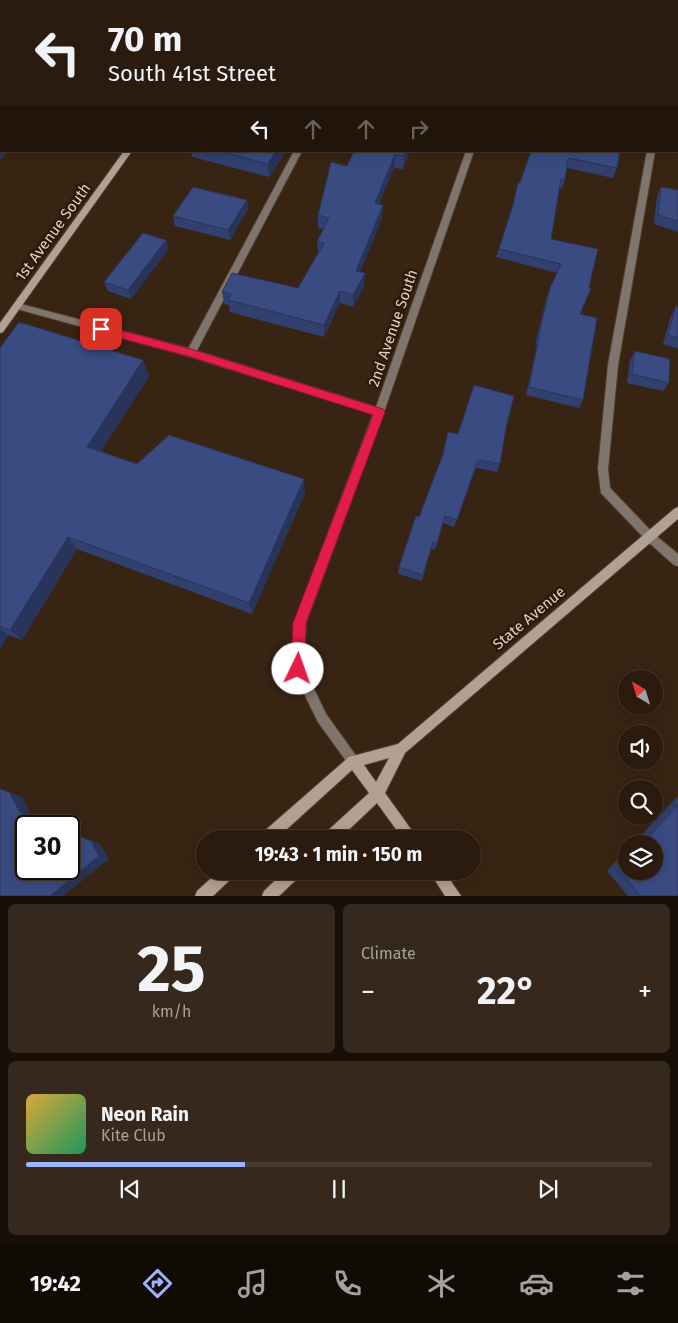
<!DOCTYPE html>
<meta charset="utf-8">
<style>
:root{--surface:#2a1b0e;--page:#36281c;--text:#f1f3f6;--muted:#a5a19e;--line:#46392e;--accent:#9bb5fd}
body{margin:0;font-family:"Fira Sans",sans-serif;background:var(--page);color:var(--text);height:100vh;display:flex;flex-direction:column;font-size:19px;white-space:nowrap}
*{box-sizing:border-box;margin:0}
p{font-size:16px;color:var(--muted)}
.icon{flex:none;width:28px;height:28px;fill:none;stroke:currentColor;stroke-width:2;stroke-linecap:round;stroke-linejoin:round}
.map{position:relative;height:896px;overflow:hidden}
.drawer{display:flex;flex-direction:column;gap:8px;padding:8px;background:#170f08;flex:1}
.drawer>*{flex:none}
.hud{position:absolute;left:0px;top:0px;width:679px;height:152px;box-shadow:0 2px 12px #0003,0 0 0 1px var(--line);background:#2a1b0e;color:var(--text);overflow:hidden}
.needle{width:32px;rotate:322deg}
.buttons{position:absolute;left:618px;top:670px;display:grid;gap:10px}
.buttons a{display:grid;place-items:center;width:45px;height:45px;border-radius:50%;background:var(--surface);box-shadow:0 2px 12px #0003,0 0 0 1px var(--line);font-size:25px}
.speed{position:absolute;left:15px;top:815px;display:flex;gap:10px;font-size:25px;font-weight:700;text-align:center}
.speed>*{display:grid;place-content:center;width:65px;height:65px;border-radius:50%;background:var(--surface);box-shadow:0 2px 12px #0003,0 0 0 1px var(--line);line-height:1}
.speed .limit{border:2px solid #111;border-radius:8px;background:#fff;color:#111}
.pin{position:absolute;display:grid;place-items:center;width:42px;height:42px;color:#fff;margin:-21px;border-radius:10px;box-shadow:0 2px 8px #0006}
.me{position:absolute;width:55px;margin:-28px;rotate:3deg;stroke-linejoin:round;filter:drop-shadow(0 0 4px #0008)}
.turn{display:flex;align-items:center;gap:18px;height:105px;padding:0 25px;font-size:22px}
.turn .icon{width:65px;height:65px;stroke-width:2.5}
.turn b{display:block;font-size:35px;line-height:42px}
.lanes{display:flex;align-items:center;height:48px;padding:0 25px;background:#0003;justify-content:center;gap:25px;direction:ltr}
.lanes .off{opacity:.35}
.big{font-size:38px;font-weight:700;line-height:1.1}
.drawer .widget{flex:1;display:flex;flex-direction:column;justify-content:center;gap:8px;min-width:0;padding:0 18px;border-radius:8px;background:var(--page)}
.drawer .dial{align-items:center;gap:0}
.dial b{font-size:65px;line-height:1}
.song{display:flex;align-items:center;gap:15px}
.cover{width:60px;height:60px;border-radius:8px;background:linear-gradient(135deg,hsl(40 70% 55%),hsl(150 70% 35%))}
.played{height:5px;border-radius:2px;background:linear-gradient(90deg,var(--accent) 35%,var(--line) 35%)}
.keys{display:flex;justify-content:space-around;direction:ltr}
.heat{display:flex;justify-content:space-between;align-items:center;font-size:28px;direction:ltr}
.drawer .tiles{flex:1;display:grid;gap:8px;grid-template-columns:1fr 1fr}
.widget:last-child{grid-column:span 2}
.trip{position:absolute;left:196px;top:830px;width:285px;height:50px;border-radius:25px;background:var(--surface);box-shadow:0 2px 12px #0003,0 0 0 1px var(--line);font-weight:700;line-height:50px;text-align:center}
.tab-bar{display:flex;height:80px;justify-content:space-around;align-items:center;background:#110b06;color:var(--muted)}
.tab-bar .icon{width:35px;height:35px}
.tab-bar .current{color:var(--accent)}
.tab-bar b{font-size:22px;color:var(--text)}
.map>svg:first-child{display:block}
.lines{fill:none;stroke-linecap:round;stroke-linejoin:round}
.lane-casing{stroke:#534030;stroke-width:2}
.street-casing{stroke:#534030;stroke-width:2}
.secondary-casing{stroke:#534030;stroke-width:2}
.lane{fill:#80756d;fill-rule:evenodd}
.street{fill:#80756d;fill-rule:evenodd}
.secondary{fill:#b2a093;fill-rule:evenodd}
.wall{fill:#32406f}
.shaded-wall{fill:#29345a}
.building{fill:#3a4b81;stroke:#29345a}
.route{fill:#e11d48;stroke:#92132f}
.labels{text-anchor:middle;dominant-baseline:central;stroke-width:5;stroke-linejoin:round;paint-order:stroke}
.street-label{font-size:15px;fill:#dfd2c7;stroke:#2d1a09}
</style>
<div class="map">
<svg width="678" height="896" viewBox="0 0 678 896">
<rect width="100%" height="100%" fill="#382413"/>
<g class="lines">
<defs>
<g id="lane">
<rect x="376" y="0" width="6" height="1"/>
<path d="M 673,0 L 678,0 L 678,2 L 673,1 Z"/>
<path d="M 294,151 L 302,151 L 194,356 L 188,356 L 186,353 Z"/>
<path d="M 647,151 L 655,151 L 618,365 L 608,469 L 610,488 L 654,534 L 678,554 L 678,566 L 674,565 L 646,540 L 601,493 L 598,469 L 608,365 Z"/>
</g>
<path id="street" d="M 466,151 L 474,151 L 384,412 L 306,623 L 304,668 L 326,714 L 357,757 L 359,761 L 357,765 L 353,767 L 349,765 L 318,722 L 292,669 L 294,623 L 373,414 L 191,357 L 17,309 L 13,306 L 17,303 L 191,349 L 376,407 Z"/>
<g id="secondary">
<path d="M 124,151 L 132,151 L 3,332 L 0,333 L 0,323 Z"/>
<path d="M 678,507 L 678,519 L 405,753 L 385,793 L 418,839 L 403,839 L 377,803 L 339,839 L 322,839 L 324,834 L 369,793 L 352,770 L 276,839 L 259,839 L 261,834 L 349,757 L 398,744 L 674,509 ZM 389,758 L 376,782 L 364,765 Z"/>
<path d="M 219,871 L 236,871 L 234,876 L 213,896 L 195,896 L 197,891 Z"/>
<path d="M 285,871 L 302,871 L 300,876 L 279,896 L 262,896 L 264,891 Z"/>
<path d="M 429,871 L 444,871 L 461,896 L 445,896 Z"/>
</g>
</defs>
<use href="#lane" class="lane-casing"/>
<use href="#street" class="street-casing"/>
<use href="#secondary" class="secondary-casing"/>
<use href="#lane" class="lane"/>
<use href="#street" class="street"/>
<use href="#secondary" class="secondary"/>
</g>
<g class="wall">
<path d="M 0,0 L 178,0 L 177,1 L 1,1 L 1,66 L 0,67 Z"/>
<path d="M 191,151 L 286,151 L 269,177 L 192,157 Z"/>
<path d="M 354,151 L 410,151 L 403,169 L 394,168 L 379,204 L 382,218 L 360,272 L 365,273 L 364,286 L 353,307 L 340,303 L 324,337 L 230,312 L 229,305 L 224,304 L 222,292 L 298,288 L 318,254 L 317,242 L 323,229 L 318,228 L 318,215 L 347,166 Z"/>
<path d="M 531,151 L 617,168 L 613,178 L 567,168 L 565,179 L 562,189 L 559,188 L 551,239 L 580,314 L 583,400 L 579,408 L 526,395 L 537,345 L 535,345 L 547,296 L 550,288 L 557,273 L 496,257 L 499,249 Z"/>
<path d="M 661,187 L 678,190 L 678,232 L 654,224 L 657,197 Z"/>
<path d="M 247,200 L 248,209 L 230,240 L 175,226 L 173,216 Z"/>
<path d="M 166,240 L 168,250 L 131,299 L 108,291 L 104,282 Z"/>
<path d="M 676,306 L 678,307 L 678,349 L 663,344 L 671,316 Z"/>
<path d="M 0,348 L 143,360 L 149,376 L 101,451 L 137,464 L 305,493 L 252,614 L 77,549 L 22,640 L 8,635 L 0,649 Z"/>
<path d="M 635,351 L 669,383 L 663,391 L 627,383 L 630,360 Z"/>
<path d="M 506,428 L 500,464 L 497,472 L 476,468 L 454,527 L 443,523 L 435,550 L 431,549 L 422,581 L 398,574 L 399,567 L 419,517 L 458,434 Z"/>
<path d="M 678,796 L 678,896 L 628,896 L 607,871 L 626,850 L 626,871 L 654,844 L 633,844 Z"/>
</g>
<g class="shaded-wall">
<path d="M 160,0 L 178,0 L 177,1 L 159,1 Z"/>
<path d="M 1,43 L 1,66 L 0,67 L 0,44 Z"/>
<path d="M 1,134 L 1,151 L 9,151 L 0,160 L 0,135 Z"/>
<path d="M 276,151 L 286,151 L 269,177 L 268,164 Z"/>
<path d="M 406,151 L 410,151 L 403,169 L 404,156 Z"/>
<path d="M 395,154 L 394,168 L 374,216 L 375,203 Z"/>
<path d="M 247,200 L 248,209 L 230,240 L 228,230 Z"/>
<path d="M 383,205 L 382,218 L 356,283 L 356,271 Z"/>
<path d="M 166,240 L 168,250 L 131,299 L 128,290 Z"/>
<path d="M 365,273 L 364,286 L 353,307 L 353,295 Z"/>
<path d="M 340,291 L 340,303 L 324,337 L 324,325 Z"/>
<path d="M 143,360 L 149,376 L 95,461 L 87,447 Z"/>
<path d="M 304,479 L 305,493 L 252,614 L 249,603 Z"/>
<path d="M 68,537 L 77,549 L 22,640 L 10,630 Z"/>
<path d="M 0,628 L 8,635 L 0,649 Z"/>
<path d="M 9,792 L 22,797 L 32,817 L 56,826 L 20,812 Z"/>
<path d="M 69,831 L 100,844 L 109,859 L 63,896 L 50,896 Z"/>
</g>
<g class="building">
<path d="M 0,0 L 118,0 L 117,1 L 1,1 L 1,43 L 0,44 Z"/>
<path d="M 131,0 L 160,0 L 159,1 L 138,1 Z"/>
<path d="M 297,0 L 323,0 L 322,1 L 297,1 Z"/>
<path d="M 389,0 L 467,0 L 466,1 L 388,1 Z"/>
<path d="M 576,0 L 652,0 L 651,1 L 576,1 Z"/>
<path d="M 0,96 L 1,96 L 1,113 L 0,115 Z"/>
<path d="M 0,120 L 1,120 L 1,134 L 0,135 Z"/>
<path d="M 220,151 L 276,151 L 268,164 Z"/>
<path d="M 354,151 L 406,151 L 404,156 L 395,154 L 375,203 L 383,205 L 356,271 L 365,273 L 353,295 L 340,291 L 324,325 L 228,300 L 231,294 L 222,292 L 232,273 L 298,288 L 324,243 L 317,242 L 329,218 L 318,215 L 331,162 L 347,166 Z"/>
<path d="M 531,151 L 620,151 L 617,168 L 568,158 L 565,179 L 561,179 L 551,239 L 598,249 L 589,287 L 591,288 L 580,314 L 597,318 L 583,400 L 529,387 L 539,337 L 538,337 L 550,288 L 561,264 L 499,249 L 513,205 L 518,183 L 520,183 Z"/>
<path d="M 193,187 L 247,200 L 228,230 L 173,216 Z"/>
<path d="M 661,187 L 678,190 L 678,221 L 658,215 Z"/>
<path d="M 143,233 L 166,240 L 128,290 L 104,282 Z"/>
<path d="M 676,306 L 678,307 L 678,338 L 668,335 Z"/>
<path d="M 19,322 L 143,360 L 87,447 L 137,464 L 169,435 L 304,479 L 249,603 L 68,537 L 10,630 L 0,626 L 0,348 Z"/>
<path d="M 635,351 L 670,359 L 669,383 L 632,374 Z"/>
<path d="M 474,385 L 514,396 L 506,428 L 500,464 L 478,460 L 457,520 L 445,516 L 437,543 L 433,542 L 423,575 L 399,567 L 416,516 L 419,517 L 443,454 L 448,432 L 458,434 Z"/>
<path d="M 0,789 L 9,792 L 20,812 L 54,826 L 26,826 L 26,869 L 69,869 L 69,832 L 91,841 L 99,856 L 50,896 L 0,896 Z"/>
<path d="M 678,805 L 678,896 L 641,896 L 618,869 L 626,860 L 626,871 L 654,871 L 654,844 L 642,844 Z"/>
</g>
<path class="route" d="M 101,325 L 191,349 L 383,409 L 385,412 L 306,623 L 304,669 L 302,674 L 298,676 L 293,674 L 291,669 L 293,623 L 373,415 L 191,357 L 97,332 L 96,329 Z"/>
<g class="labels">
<g class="street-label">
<text transform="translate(53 232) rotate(-54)">1st Avenue South</text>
<text transform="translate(393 328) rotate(-71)">2nd Avenue South</text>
<text transform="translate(529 618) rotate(-40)">State Avenue</text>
</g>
</g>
</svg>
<div class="buttons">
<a><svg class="needle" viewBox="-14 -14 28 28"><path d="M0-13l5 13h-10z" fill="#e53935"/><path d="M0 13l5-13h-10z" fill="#a5a19e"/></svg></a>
<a><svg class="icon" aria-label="sound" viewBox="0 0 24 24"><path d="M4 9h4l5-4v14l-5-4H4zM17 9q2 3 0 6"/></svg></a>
<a><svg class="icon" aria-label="search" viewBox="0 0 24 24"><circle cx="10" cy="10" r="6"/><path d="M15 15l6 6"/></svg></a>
<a><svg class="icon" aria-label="layers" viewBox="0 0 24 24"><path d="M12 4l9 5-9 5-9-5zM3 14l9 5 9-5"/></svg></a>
</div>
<div class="speed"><div class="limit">30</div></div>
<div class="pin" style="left:101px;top:329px;background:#d93025"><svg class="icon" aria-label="arrive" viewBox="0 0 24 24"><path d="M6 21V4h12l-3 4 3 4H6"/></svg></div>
<svg class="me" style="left:298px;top:669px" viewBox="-20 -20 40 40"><circle r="19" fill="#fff"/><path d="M0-13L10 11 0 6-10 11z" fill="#e11d48"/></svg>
<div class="trip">19:43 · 1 min · 150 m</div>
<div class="hud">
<div class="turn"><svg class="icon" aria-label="left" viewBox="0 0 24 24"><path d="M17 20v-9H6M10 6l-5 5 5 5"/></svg><div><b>70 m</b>South 41st Street</div></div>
<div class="lanes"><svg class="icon" aria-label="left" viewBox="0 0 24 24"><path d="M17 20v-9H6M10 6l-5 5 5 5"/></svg><svg class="icon off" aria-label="ahead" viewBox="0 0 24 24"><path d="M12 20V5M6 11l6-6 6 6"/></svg><svg class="icon off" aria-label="ahead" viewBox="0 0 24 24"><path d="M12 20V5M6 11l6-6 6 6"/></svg><svg class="icon off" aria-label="right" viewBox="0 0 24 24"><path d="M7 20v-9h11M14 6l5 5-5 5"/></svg></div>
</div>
</div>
<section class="drawer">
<div class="tiles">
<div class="widget dial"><b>25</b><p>km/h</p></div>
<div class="widget"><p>Climate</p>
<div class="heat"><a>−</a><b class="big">22°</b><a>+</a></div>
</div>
<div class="widget">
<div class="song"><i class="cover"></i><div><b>Neon Rain</b><p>Kite Club</p></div></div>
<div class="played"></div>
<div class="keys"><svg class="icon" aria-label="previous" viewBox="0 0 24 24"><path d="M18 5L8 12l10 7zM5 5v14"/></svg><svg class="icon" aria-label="pause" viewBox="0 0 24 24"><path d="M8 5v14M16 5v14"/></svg><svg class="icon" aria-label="next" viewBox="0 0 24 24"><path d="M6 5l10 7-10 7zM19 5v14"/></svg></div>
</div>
</div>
</section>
<nav class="tab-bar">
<b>19:42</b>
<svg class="icon current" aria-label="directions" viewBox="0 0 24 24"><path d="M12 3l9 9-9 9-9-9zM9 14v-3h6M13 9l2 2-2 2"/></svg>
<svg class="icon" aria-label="music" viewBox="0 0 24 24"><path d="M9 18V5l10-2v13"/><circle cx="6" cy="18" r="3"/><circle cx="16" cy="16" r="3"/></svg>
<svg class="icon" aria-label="phone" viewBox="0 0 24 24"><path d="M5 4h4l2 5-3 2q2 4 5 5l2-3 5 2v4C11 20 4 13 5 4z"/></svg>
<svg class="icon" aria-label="climate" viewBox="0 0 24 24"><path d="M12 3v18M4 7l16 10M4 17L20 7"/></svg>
<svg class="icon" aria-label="car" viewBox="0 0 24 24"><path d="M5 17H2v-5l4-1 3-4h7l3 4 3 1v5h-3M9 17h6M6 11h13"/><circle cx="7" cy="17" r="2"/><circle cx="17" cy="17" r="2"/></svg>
<svg class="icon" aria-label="filters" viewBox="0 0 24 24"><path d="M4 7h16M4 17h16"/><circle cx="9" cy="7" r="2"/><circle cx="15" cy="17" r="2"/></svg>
</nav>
